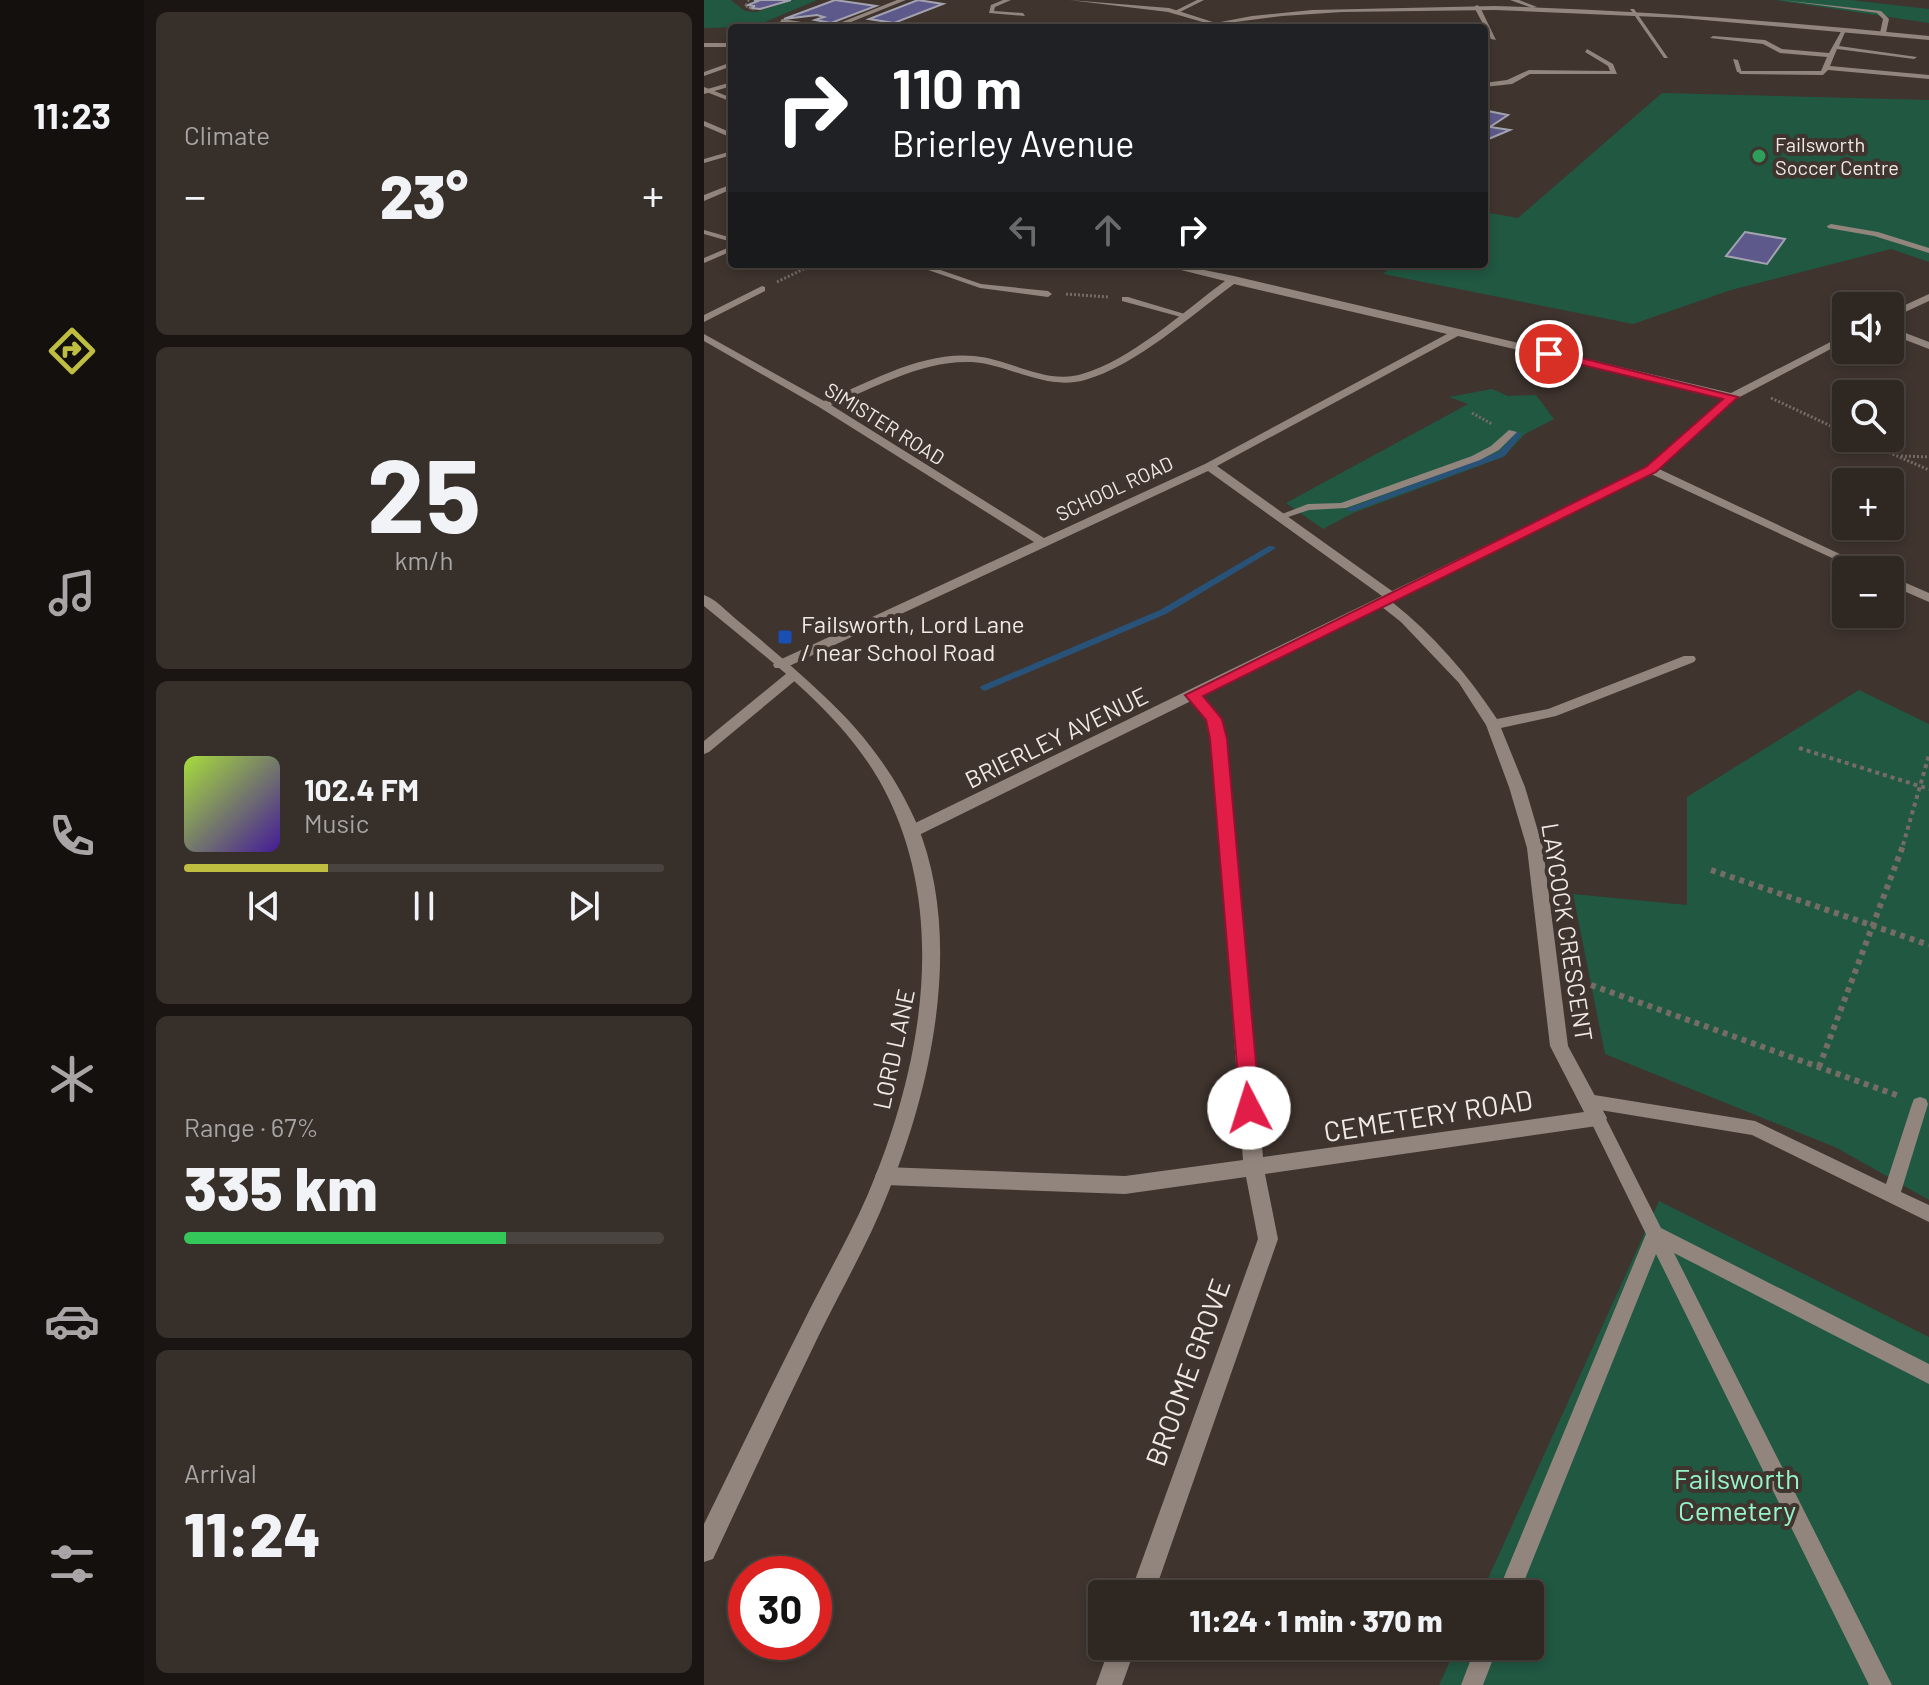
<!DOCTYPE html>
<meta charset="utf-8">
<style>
:root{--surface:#2f2722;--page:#372f2a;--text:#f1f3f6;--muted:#a7a5a5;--line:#4a4440;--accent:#bfbe41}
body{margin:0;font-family:Barlow,sans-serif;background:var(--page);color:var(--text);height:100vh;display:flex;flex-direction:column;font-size:30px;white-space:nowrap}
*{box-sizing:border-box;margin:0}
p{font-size:26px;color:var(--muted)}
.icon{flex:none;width:44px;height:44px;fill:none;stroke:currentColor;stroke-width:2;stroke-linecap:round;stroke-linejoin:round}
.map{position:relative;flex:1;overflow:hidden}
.details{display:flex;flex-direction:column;gap:12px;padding:12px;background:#1a1513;width:560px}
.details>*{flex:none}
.hud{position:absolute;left:24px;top:24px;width:760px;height:244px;border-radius:8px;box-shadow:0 4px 12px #0003,0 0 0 2px var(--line);background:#202124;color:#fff;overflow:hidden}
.controls{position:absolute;left:1128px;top:292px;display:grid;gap:16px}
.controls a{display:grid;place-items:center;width:72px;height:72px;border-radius:8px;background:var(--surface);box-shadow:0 4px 12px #0003,0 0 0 2px var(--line);font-size:40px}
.speed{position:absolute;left:24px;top:1556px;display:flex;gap:16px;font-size:40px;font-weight:700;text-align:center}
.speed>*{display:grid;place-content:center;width:104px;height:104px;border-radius:50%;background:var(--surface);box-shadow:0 4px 12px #0003,0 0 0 2px var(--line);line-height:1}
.speed .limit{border:12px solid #d22;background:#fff;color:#111}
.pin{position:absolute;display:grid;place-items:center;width:68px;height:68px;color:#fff;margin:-34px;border:4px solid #fff;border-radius:50%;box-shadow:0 2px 8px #0007}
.me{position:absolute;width:88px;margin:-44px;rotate:355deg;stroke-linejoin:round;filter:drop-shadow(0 0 6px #0008)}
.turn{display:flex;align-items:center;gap:28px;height:168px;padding:0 32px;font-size:36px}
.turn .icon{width:104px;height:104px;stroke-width:2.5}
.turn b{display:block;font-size:56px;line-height:68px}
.lanes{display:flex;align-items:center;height:76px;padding:0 32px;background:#0003;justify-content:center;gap:40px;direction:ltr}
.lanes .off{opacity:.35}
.big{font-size:60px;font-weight:800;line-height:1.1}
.details .tile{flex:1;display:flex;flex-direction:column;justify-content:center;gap:12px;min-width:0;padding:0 28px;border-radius:12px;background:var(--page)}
.details .dial{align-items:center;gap:0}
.dial b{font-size:104px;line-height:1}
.song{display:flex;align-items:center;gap:24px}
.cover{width:96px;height:96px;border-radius:12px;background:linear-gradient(135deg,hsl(80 70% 55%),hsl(260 70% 35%))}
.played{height:8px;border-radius:4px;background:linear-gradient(90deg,var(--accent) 30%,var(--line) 30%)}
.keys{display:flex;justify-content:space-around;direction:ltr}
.heat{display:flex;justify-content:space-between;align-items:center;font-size:44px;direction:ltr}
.charge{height:12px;border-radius:6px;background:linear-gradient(90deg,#34c759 67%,var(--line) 0)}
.trip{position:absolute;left:384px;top:1580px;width:456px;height:80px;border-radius:8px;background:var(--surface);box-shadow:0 4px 12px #0003,0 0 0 2px var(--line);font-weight:800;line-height:80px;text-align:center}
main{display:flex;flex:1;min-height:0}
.menu{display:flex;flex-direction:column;width:144px;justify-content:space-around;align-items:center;background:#13100e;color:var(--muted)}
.menu .icon{width:56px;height:56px}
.menu .on{color:var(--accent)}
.menu b{font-size:36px;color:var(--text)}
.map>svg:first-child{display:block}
.green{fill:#205842}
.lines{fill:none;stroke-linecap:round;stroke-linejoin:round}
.stream{fill:#295279;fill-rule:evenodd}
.building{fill:#5d598b;stroke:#a3a3b0;stroke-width:2}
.path-far3{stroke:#766c66;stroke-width:2;stroke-dasharray:2 2;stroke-linecap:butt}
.path-far2{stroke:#766c66;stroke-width:3;stroke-dasharray:2 2;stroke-linecap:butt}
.path-far1{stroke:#766c66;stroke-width:4;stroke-dasharray:4 4;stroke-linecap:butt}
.path{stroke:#766c66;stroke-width:6;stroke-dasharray:5 5;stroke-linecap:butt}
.service{fill:#91857d;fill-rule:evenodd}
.minor{fill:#91857d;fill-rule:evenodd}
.tertiary{fill:#91857d;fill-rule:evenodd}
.route{fill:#e11d48;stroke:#92132f;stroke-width:2}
.leisure-dot{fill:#2e9e5b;stroke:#3f342e;stroke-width:3}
.transit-dot{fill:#1a4fb4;stroke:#3f342e;stroke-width:3}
.labels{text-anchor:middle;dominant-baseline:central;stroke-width:8;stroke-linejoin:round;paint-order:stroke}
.far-poi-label{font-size:20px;fill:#f0e9e5;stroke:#3f342e;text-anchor:start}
.far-street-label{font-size:20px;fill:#f0e9e5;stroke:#3f342e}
.poi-label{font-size:24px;fill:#f0e9e5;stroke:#3f342e;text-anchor:start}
.street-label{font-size:24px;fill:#f0e9e5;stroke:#3f342e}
.near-street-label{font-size:28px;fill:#f0e9e5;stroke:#3f342e}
.near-park-label{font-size:28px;fill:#94f4ca;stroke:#3f342e}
</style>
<main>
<nav class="menu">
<b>11:23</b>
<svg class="icon on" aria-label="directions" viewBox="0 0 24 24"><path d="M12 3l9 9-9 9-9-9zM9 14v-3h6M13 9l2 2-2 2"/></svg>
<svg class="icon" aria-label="music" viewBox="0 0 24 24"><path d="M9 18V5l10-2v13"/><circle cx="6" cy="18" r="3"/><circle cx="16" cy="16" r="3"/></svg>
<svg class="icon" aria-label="phone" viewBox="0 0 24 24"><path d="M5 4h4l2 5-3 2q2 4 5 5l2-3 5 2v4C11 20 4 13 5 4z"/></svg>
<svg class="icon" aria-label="climate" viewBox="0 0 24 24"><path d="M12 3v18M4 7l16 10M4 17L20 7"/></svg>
<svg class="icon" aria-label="car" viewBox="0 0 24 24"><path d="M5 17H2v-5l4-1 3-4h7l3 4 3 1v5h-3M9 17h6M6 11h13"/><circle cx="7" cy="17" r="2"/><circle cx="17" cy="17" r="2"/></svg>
<svg class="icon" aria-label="filters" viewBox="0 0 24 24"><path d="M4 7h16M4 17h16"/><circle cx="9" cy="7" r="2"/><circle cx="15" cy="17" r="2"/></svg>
</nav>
<section class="details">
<div class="tile"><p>Climate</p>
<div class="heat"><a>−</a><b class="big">23°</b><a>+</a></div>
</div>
<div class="tile dial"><b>25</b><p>km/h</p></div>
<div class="tile">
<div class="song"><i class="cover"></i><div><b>102.4 FM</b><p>Music</p></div></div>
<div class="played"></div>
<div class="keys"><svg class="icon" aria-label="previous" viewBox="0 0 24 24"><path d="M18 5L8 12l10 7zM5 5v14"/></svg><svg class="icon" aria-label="pause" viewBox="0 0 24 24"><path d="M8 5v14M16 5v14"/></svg><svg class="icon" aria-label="next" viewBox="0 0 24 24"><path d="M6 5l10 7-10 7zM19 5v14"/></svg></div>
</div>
<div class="tile"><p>Range · 67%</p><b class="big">335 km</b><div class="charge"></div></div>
<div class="tile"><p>Arrival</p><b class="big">11:24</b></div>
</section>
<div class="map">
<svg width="1225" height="1685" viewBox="0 0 1225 1685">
<rect width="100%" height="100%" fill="#3f342e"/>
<g class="green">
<path d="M 0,0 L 27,0 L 41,11 L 52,12 L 89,0 L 113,0 L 49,27 L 0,28 Z"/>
<path d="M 1071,0 L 1146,0 L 1225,9 L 1225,23 Z"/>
<path d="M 958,93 L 1225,100 L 1225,262 L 1187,249 L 1027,290 L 929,324 L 679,274 L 691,264 L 780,264 L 780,212 L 814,218 Z"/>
<path d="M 788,389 L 804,396 L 832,395 L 850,419 L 821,434 L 799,457 L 649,513 L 619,529 L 582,503 L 764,404 L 745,397 Z"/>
<path d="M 1155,690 L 1225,724 L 1225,1200 L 1133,1148 L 901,1054 L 869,894 L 983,905 L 983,797 Z"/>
<path d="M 955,1201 L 1225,1337 L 1225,1685 L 735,1685 L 753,1646 L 826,1646 L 826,1594 L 777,1594 Z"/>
</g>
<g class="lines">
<g class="stream">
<path d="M 814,432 L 818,434 L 801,456 L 650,511 L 644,511 L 643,509 L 795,452 L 812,433 Z"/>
<path d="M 565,546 L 568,546 L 572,548 L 462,614 L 283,690 L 280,691 L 276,688 L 277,686 L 456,610 Z"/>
</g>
</g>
<g class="building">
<path d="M 50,0 L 87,0 L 56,9 L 45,8 L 51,6 L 44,5 L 54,1 Z"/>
<path d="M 131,0 L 172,6 L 127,23 L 111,20 L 120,17 L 113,15 L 80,19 Z"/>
<path d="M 214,0 L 239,4 L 190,23 L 165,19 Z"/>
<path d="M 784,111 L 804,115 L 786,127 L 806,130 L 780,141 L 780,114 Z"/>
<path d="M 1041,232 L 1081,239 L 1063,264 L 1022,256 Z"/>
</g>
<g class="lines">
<path class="path-far3" d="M 45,0 L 41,6 L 50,10"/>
<g class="path-far2">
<path d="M 73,282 L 110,264"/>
<path d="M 362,294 L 404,297"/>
<path d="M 1067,398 L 1142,433"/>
<path d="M 768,413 L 788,424"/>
<path d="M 1152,438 L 1225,470"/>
<path d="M 1197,456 L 1225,457"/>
</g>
<g class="path-far1">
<path d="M 1095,748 L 1225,789"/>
<path d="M 1199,845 L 1225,755"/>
</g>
<g class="path">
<path d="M 1007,870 L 1225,945"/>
<path d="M 887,985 L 1195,1096"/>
<path d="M 1115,1067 L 1200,843"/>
</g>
<g class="service">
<path d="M 299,0 L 307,0 L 291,7 L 290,11 L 319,13 L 321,16 L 285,13 L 287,5 Z"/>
<path d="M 493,0 L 500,0 L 474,13 L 469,12 Z"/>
<path d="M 1077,0 L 1177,11 L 1185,19 L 1182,33 L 1176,33 L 1179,19 L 1173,13 Z"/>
<path d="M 78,19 L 124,26 L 127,28 L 76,22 Z"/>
<path d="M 54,26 L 58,27 L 59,28 L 51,28 Z"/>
<path d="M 1029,59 L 1034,60 L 1038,73 L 1033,72 Z"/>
<path d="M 28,62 L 28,66 L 0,76 L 0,72 Z"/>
<path d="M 0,87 L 28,98 L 28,102 L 0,91 Z"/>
<path d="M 28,151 L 28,155 L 0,163 L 0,159 Z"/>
<path d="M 1127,224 L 1174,232 L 1225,248 L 1225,253 L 1170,236 L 1124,228 L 1123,226 Z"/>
<path d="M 0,230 L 28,238 L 28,242 L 0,234 Z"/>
<path d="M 28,246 L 28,251 L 0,263 L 0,258 Z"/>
<path d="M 207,264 L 219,264 L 277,284 L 344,291 L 348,294 L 344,297 L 276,288 Z"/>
<path d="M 418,297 L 424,297 L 484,315 L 477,317 L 418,301 Z"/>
<path d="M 805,430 L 813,432 L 795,450 L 776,460 L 642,508 L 605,510 L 578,519 L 573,516 L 604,504 L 637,503 L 768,456 L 787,446 Z"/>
<path d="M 884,1094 L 1051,1121 L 1182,1184 L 1208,1104 L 1210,1099 L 1216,1097 L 1222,1099 L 1224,1104 L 1197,1192 L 1225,1205 L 1225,1222 L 1048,1135 L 884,1108 L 878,1106 L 876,1101 L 878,1096 Z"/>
<path d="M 893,1111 L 899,1113 L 957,1228 L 1225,1364 L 1225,1384 L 970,1253 L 1188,1685 L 1165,1685 L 952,1254 L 815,1594 L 793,1594 L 942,1234 L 885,1118 L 887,1113 Z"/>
<path d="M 772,1646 L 794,1646 L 779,1685 L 757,1685 Z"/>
</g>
<g class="minor">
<path d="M 193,0 L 202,0 L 132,28 L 123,28 Z"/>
<path d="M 365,0 L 465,8 L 512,23 L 509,25 L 464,12 Z"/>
<path d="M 806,0 L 815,0 L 833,7 L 828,8 Z"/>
<path d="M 773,5 L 776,7 L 792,40 L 787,39 L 770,7 Z"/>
<path d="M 926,9 L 930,9 L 964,58 L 960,58 Z"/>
<path d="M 1139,28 L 1142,30 L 1135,46 L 1213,57 L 1210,59 L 1133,49 L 1126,66 L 1225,75 L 1225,79 L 1124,70 L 1119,75 L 1036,74 L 1034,71 L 1117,71 L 1123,57 L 1076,53 L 1059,44 L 1006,38 L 1009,36 L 1061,40 L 1078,49 L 1125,53 Z"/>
<rect x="0" y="43" width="28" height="4"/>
<path d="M 883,49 L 909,64 L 913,74 L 826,74 L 808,84 L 780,87 L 780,83 L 803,80 L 825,70 L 906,71 L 904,66 L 881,52 Z"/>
<path d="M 28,82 L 28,86 L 0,94 L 0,90 Z"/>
<path d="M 0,121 L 28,133 L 28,138 L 0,126 Z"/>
<path d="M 453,264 L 470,264 L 530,276 L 1027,393 L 1142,334 L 1142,341 L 1032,399 L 955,469 L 1170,570 L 1154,570 L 947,474 L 688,602 C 730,635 764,675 793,719 L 844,709 L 980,656 L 990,656 L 992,659 L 990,662 L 852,716 L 797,728 L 821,787 L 839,848 L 864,1046 L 903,1118 L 900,1124 L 893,1126 L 561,1174 L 574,1239 L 450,1594 L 426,1594 L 554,1239 L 542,1177 L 421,1194 L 181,1185 L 174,1182 L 171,1176 L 174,1170 L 181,1167 L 421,1176 L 539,1160 L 508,739 L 503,720 L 487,701 L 215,835 L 209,837 L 201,831 L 203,827 L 678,596 L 504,471 L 81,668 L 71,668 L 69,665 L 71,662 L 330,542 L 115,407 L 0,341 L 0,334 L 120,401 C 166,382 218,351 270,356 C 306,359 342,385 378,374 C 427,360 479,312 521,281 ZM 530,284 L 743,334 L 501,464 L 340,538 L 127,405 C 171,388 218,360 267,362 C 305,364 341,391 381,380 C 433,365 486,316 530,284 ZM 754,336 L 1020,398 L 943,468 L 688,591 L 513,466 ZM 678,607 L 697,622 L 755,683 L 782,725 L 805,787 L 823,848 L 846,1046 L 880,1112 L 559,1157 L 522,739 L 517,719 L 497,696 Z"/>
<path d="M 58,286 L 61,287 L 61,291 L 0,322 L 0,315 Z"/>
<path d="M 1225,294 L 1225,301 L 1186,319 L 1186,312 Z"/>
<path d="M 1186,327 L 1225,342 L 1225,349 L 1186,334 Z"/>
<path d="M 1186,576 L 1225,593 L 1225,602 L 1186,585 Z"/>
<path d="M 88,672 L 95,676 L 93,679 L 5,752 L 0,754 L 0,741 L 83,673 Z"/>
<path d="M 406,1646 L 432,1646 L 418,1685 L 392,1685 Z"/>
</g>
<g class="tertiary">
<path d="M 791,6 C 937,10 1081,22 1225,36 L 1225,40 L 977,18 L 791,10 L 638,12 L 578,16 L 485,28 L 548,16 L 608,10 Z"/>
<path d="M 28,184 L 28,189 L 0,201 L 0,195 Z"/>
<path d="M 0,595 C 12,599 23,612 33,620 C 63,645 92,669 120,696 C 158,731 191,774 212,822 C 260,935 229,1084 184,1193 C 165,1242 138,1288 115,1335 C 79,1409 44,1484 9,1559 L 0,1562 L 0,1524 C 33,1457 65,1390 99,1323 C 120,1280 145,1238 164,1194 C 219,1065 247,907 175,780 C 134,709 61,657 0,606 Z"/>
</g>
</g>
<path class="route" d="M 845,350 L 1034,397 L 952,472 L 499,696 L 518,719 L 523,739 L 556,1108 L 552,1114 L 537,1114 L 506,739 L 502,720 L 481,695 L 942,467 L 1019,399 L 841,356 L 841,352 Z"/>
<circle class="leisure-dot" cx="1055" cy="156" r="8"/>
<rect class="transit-dot" x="73" y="629" width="16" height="16" rx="4"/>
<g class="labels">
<g class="far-poi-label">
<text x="1071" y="144">Failsworth<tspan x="1071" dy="23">Soccer Centre</tspan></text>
</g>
<g class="far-street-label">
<text transform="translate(181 423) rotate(32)">SIMISTER ROAD</text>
<text transform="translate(410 488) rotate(-25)">SCHOOL ROAD</text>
</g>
<g class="poi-label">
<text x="97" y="623">Failsworth, Lord Lane<tspan x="97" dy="28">/ near School Road</tspan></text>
</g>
<g class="street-label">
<text transform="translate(352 737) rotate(-26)">BRIERLEY AVENUE</text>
<text transform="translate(864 932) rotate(81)">LAYCOCK CRESCENT</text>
<text transform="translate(189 1049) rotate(-78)">LORD LANE</text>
</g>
<g class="near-street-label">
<text transform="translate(724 1115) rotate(-9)">CEMETERY ROAD</text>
<text transform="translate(483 1372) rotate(-70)">BROOME GROVE</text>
</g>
<g class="near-park-label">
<text x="1033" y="1478">Failsworth<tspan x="1033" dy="32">Cemetery</tspan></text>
</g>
</g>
</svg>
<div class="controls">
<a><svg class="icon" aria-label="sound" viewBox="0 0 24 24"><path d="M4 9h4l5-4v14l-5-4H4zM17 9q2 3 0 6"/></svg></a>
<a><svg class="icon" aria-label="search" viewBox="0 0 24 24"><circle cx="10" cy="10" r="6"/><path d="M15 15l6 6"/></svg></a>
<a>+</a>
<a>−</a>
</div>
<div class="speed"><div class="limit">30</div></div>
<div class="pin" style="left:845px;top:354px;background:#d93025"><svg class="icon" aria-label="arrive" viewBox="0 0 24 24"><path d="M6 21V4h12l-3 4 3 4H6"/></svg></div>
<svg class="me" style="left:545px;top:1108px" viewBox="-20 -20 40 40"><circle r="19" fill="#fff"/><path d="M0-13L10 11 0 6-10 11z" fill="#e11d48"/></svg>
<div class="trip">11:24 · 1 min · 370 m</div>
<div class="hud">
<div class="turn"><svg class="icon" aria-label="right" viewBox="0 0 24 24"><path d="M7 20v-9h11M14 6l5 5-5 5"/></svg><div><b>110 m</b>Brierley Avenue</div></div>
<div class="lanes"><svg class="icon off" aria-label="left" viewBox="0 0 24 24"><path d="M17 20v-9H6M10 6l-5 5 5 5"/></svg><svg class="icon off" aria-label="ahead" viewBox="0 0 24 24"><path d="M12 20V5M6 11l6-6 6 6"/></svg><svg class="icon" aria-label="right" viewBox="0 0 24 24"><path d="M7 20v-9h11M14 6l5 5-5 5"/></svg></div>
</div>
</div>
</main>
